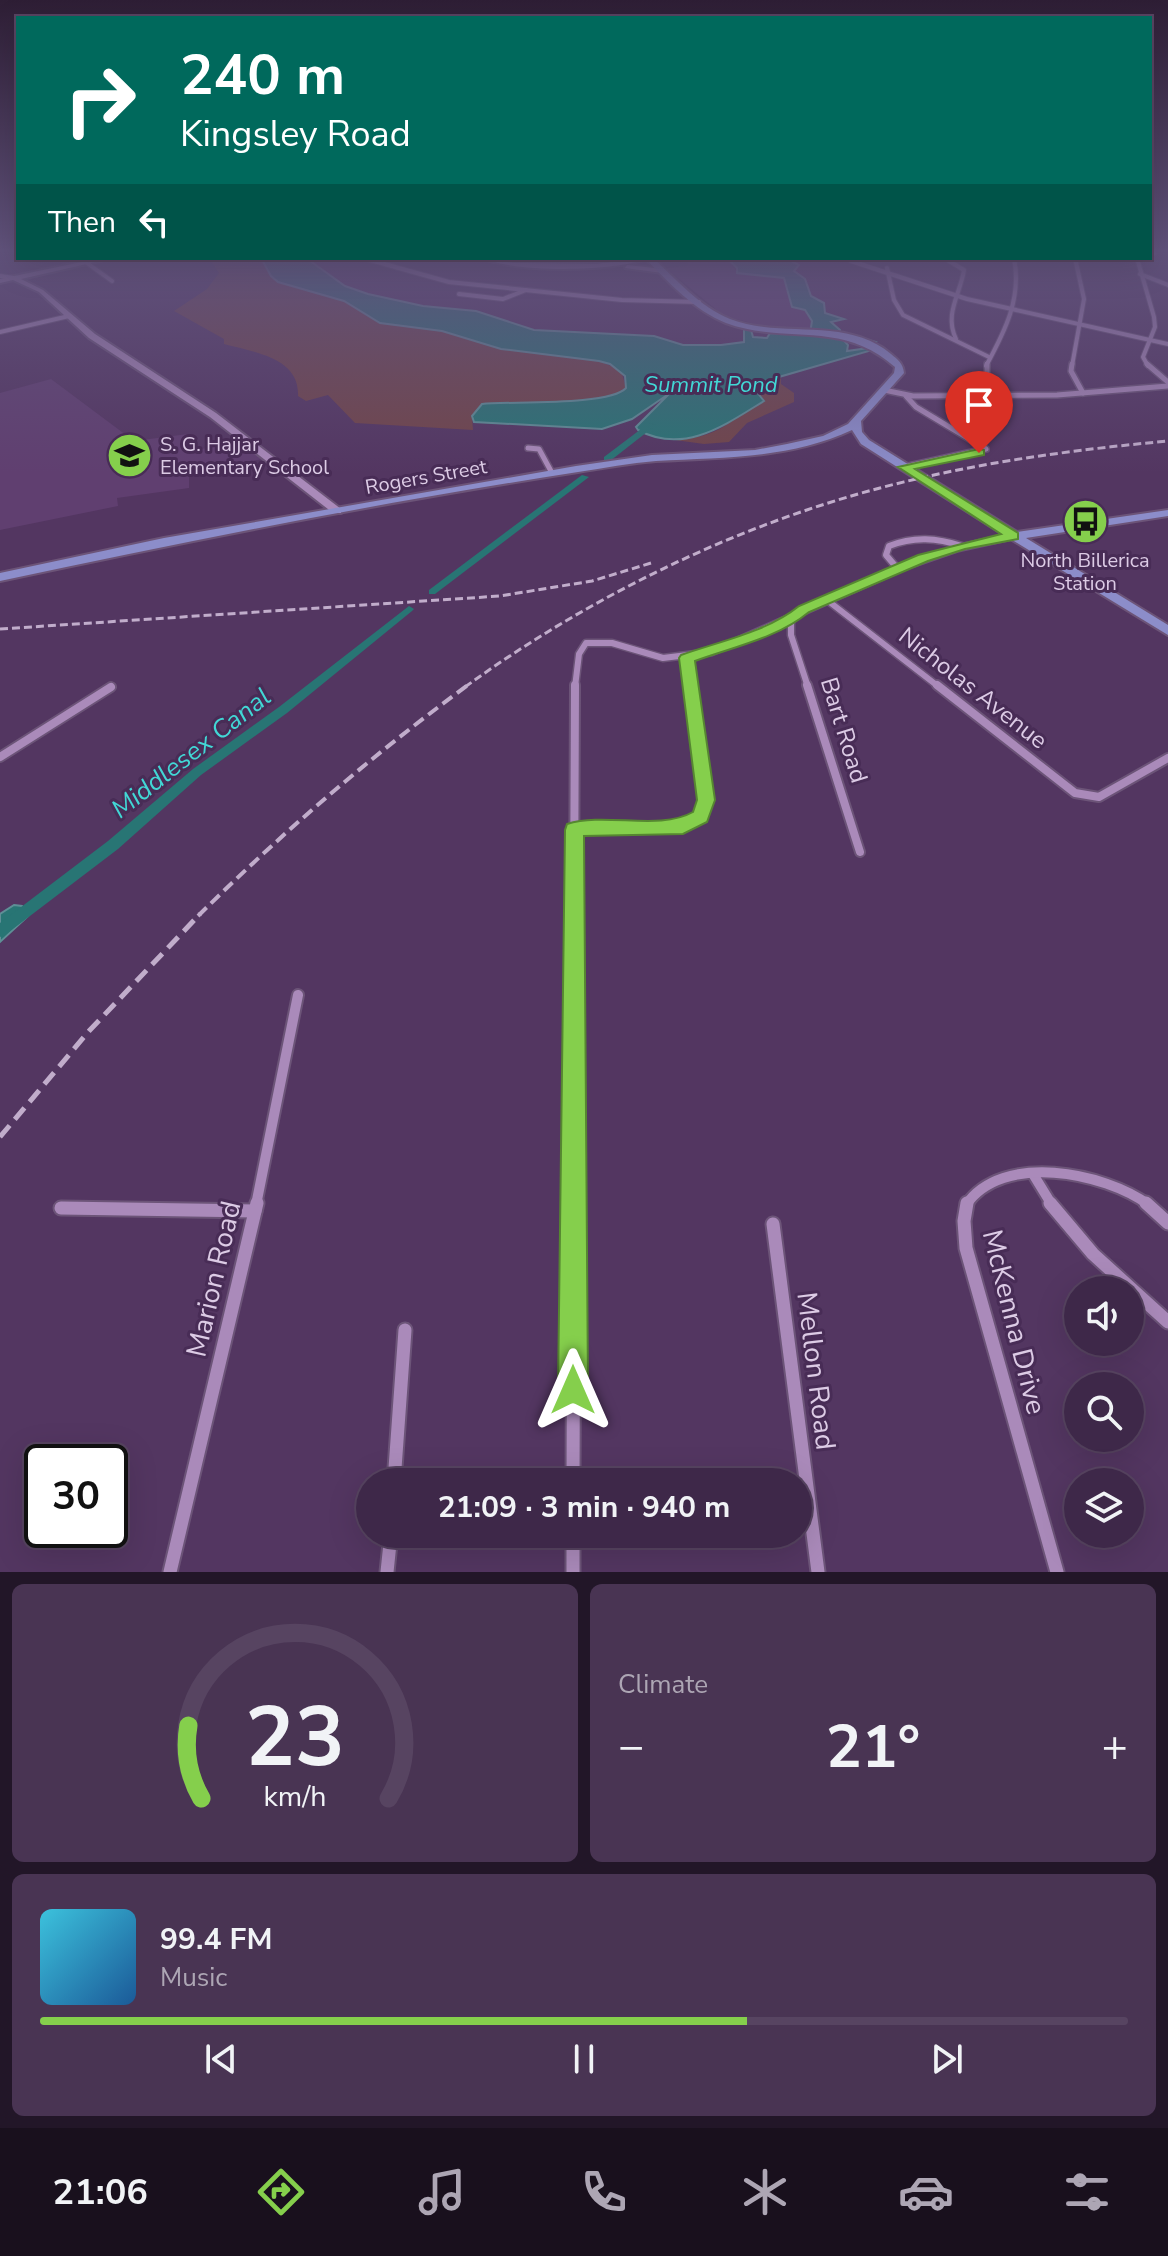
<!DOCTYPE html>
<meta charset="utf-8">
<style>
:root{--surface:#3e2849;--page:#493453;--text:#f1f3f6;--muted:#ada6b4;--line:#574461;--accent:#85cf4c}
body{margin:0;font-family:"Nunito Sans",sans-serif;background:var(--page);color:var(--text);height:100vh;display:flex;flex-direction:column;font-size:30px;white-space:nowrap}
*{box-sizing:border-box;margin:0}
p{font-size:26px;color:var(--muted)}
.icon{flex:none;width:44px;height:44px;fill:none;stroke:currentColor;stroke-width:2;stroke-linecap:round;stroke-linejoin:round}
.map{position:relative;height:1572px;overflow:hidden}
.side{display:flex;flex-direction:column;gap:12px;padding:12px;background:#221628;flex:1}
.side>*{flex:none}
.guide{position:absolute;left:16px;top:16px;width:1136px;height:244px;border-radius:0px;box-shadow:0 8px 32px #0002,0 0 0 2px var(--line);background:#00695c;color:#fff;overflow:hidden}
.tools{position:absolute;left:1064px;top:1276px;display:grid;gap:16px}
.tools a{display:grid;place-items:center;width:80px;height:80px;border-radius:50%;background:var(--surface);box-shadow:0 8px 32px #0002,0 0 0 2px var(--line);font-size:40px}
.speed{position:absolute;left:24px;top:1444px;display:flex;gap:16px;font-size:40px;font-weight:700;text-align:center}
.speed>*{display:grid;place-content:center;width:104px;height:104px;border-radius:50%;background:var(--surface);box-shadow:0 8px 32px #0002,0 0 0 2px var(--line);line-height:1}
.speed .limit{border:4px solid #111;border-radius:12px;background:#fff;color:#111}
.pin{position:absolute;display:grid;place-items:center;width:68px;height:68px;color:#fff;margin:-82px -34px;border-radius:50% 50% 50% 0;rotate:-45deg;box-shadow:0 0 8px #0007}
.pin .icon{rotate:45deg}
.me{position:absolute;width:88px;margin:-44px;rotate:0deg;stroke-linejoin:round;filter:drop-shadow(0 0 6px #0008)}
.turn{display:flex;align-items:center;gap:28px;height:168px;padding:0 32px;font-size:36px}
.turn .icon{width:104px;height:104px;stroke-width:2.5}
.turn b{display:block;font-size:56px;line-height:68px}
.then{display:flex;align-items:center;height:76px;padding:0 32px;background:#0003;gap:16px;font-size:30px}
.big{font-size:60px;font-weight:700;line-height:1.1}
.side .card{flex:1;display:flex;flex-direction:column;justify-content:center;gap:12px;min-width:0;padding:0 28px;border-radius:12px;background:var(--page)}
.side .dial{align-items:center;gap:0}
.dial svg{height:208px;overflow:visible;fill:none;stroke:var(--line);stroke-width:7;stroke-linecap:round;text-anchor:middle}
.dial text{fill:var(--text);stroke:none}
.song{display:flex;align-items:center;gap:24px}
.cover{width:96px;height:96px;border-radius:12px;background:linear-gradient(135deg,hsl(190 70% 55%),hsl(210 70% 35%))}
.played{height:8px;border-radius:4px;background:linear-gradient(90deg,var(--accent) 65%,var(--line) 65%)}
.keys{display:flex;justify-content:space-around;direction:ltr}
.heat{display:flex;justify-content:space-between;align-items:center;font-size:44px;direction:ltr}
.side .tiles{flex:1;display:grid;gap:12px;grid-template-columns:1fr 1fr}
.card:last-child{grid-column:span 2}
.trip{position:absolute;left:356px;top:1468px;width:456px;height:80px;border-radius:40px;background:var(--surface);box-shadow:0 8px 32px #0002,0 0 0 2px var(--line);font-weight:700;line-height:80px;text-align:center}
.dock{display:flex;height:128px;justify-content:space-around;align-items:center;background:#19101d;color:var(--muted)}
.dock .icon{width:56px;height:56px}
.dock .active{color:var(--accent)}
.dock b{font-size:36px;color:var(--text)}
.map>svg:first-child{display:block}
.built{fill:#603f70}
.green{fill:#714549}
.water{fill:#287574;stroke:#5e8f96;stroke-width:2}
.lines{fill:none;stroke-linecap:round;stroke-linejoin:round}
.canal{fill:#287574;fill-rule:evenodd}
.minor-far5-casing{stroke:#6c5478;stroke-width:6}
.minor-far4-casing{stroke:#6c5478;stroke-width:8}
.minor-far3-casing{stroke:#6c5478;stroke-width:9}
.minor-far2-casing{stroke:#6c5478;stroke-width:12}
.minor-far1-casing{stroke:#6c5478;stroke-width:14}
.minor-casing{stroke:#6c5478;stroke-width:17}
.tertiary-casing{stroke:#6c5478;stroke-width:4}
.secondary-casing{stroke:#6c5478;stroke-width:4}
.minor-far5{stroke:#aa8aba;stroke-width:4}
.minor-far4{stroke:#aa8aba;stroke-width:5}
.minor-far3{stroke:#aa8aba;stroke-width:6}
.minor-far2{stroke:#aa8aba;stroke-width:8}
.minor-far1{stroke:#aa8aba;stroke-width:10}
.minor{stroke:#aa8aba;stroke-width:13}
.tertiary{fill:#aa8aba;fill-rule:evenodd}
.secondary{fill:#8c8dca;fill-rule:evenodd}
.rail-far2{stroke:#c1adcb;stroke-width:3;stroke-dasharray:8 4;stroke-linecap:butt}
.rail-far1{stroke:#c1adcb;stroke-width:4;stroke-dasharray:12 6;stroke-linecap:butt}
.rail{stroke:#c1adcb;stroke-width:5;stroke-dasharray:15 8;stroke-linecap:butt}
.route{fill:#85cf4c;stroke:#568731;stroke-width:2}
.labels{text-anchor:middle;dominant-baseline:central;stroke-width:6;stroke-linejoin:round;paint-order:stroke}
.far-poi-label{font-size:20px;fill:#dccbe5;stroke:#482c56;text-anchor:start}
.far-street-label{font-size:20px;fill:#dccbe5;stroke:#482c56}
.far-water-label{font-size:22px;font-style:italic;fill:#42d7d5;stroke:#482c56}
.street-label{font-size:24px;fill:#dccbe5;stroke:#482c56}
.water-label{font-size:26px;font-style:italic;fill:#42d7d5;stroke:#482c56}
.near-street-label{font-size:28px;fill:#dccbe5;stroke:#482c56}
</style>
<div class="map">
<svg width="1168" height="1572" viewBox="0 0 1168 1572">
<rect width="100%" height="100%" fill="#533661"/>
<g class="built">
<path d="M 689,258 L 733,259 L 731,263 L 737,273 L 784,278 L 792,307 L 806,310 L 812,321 L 811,329 L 763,326 L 724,316 L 666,268 L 687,266 Z"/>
<path d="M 51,379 L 134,441 L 188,434 L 189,451 L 242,442 L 264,459 L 189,470 L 189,488 L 117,498 L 118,506 L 0,530 L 0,393 Z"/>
</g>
<g class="green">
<path d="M 209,258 L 261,258 L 271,276 L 278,282 L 344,301 L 380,323 L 442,331 L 501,349 L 599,361 L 621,370 L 626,388 C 610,406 509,401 482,404 L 472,416 L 473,430 L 355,423 L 328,395 L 306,401 L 298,396 C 300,357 253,352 224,344 L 224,339 L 174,311 L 207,289 L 219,273 Z"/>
<path d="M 781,378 L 781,384 L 794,393 L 794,402 L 747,423 L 729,442 L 704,444 L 675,440 C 692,439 711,435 726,425 C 738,418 746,409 759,404 L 757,383 Z"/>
</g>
<g class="water">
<path d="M 261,258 L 306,258 L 345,286 L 368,294 L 423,306 L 476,311 L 534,330 L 654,336 L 683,345 L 721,345 L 744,342 L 744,328 L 751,330 L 753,337 L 767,338 L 770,333 L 810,334 L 812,321 L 805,310 L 792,307 L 784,278 L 737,273 L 737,268 L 730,261 L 734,258 L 797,258 L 793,262 L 799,265 L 794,271 L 805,279 L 811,296 L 824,303 L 825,313 L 844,319 L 831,322 L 840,330 L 840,336 L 848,345 L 847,351 L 868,348 L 869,340 L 876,342 L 869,351 L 758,383 L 756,391 L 764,401 C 725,425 684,455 638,430 L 636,427 L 670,393 L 632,419 L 602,429 L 474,422 L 472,416 L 482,404 C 509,401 610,406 626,388 L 625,376 L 610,364 L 599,361 L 501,349 L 442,331 L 380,323 L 344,301 L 278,282 L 271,276 Z"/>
<path d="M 14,905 L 22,906 L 28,916 L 0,942 L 0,914 Z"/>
</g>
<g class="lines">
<g class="canal">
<path d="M 649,423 L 656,425 L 610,461 L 604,461 L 604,457 Z"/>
<path d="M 582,475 L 589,477 L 435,594 L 429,594 L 429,590 Z"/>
<path d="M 409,606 L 414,609 L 412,611 L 287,713 L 201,775 L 118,849 L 5,935 L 0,937 L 0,923 L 108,841 L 193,769 L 279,707 Z"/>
</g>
<defs>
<g id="minor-far5">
<path d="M 1150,254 L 1155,253"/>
<path d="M 363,258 L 449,282 L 622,300 L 699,302"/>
<path d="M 944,258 L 964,270 C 960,295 944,314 956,339"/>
<path d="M 1137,258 L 1154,317 L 1155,327 L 1143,357 L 1148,366"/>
<path d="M 851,261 L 967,299 L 1168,344"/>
<path d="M 87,263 L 112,281"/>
<path d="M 887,268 L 894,300 L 903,315 L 989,357"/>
<path d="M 1140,274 L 1168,285"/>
<path d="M 0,276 L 14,278"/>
<path d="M 459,294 L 503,299 L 526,290"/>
<path d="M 0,332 L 69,316"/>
<path d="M 986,366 C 1005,331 1022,298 1014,258"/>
<path d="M 1072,366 L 1084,299 L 1075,258"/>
</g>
<g id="minor-far4">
<path d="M 987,364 L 987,374 L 1002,395"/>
<path d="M 1072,364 L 1071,371 L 1083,393"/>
<path d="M 1147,364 L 1168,382"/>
<path d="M 884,390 L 913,396 L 1057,395 L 1168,386"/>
<path d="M 528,448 L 539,449 L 552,473"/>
<path d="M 904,467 L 986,449 L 916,407 L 906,396"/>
</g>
<g id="minor-far3">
<path d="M 897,568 L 886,555 L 889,546 C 914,536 937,538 962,546"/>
<path d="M 827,600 L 939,687"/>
<path d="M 791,619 L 791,635 L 808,687"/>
<path d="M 687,658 L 691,687"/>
<path d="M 575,687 L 579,654 L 586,643 L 612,643 L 663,658 L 712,652 L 906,566 L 958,548 L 1013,536"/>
</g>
<g id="minor-far2">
<path d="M 807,685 L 860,852"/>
<path d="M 937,685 L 1075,793 L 1099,797 L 1168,758"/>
<path d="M 0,757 L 111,687"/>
<path d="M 574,830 C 615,827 663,836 701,817 L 706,800 L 691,685"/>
<path d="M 574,916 L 575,685"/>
</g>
<g id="minor-far1">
<path d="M 1033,1174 L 1052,1205"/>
<path d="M 256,1205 L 298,995"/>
<path d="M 574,1205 L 574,914"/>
<path d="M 966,1205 C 1002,1152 1104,1172 1149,1205"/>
</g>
<g id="minor">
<path d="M 967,1203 L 964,1221 L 966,1248 L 1057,1572"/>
<path d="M 1050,1203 L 1093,1254 L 1168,1322"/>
<path d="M 1146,1203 L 1168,1223"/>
<path d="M 61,1208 L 255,1211"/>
<path d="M 773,1224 L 818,1572"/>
<path d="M 394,1482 L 405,1330"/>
<path d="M 573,1482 L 574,1203"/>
<path d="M 573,1534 L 573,1572"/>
<path d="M 170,1572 L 257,1203"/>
<path d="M 387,1572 L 391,1534"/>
</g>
<g id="tertiary">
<path d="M 101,258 L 113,258 L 21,279 L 43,290 L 95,334 L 216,413 L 341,509 L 341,513 L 333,513 L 210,417 L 89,338 L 39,292 L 13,280 L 0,283 L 0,279 Z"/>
<path d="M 482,258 L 514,263 L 596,264 L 649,258 C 615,272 516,273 482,258 Z"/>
<path d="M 627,265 L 663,269 L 666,271 L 663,273 L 625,268 Z"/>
</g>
<path id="secondary" d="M 645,258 L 653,258 C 677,280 700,307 730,319 C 780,339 847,316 891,354 C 898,360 903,363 904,373 L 861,421 L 862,432 L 869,440 L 1017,532 L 1168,510 L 1168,516 L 1026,538 L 1168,625 L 1168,635 L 1009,538 L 861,444 L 852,430 C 790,459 723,457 656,461 C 630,463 604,468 578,472 C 384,502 191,540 0,581 L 0,573 L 164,538 L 576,466 L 652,455 L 755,450 L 787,444 L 823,436 L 848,424 L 894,373 L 895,367 C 841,319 786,345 726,323 C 695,311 668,282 645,258 Z"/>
</defs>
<use href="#minor-far5" class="minor-far5-casing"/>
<use href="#minor-far4" class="minor-far4-casing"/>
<use href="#minor-far3" class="minor-far3-casing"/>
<use href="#minor-far2" class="minor-far2-casing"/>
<use href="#minor-far1" class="minor-far1-casing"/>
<use href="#minor" class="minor-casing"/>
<use href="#tertiary" class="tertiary-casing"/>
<use href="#secondary" class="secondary-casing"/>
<use href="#minor-far5" class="minor-far5"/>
<use href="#minor-far4" class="minor-far4"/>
<use href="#minor-far3" class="minor-far3"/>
<use href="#minor-far2" class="minor-far2"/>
<use href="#minor-far1" class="minor-far1"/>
<use href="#minor" class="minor"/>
<use href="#tertiary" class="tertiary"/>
<use href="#secondary" class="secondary"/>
<g class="rail-far2">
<path d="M 0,629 L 500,596 L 592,581 L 651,563"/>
<path d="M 465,687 C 588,598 732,527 880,488 C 974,463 1071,450 1168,441"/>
</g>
<path class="rail-far1" d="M 198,916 C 283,832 371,756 468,685"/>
<path class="rail" d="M 0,1137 L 89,1031 L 200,914"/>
</g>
<linearGradient id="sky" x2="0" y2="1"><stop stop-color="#2e1e35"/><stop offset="0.53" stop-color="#60527b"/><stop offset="1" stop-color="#60527b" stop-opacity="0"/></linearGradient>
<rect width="1168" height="473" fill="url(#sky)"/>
<path class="route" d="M 979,449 L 984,450 L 984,455 L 915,469 L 1018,533 L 1018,539 L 965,549 L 928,561 L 809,612 C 778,638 733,647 695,661 L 715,800 L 707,822 L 683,834 L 584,836 L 588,1390 L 584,1401 L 573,1405 L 563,1401 L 558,1390 L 565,830 L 567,824 C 606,812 659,831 693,812 L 697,800 L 679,658 L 681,655 C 720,641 767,632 799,606 L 918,555 L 1001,534 L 898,467 Z"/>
<defs>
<symbol id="school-disc" viewBox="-11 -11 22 22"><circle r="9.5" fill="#85cf4c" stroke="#482c56"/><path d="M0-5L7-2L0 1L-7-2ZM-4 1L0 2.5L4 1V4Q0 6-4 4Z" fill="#111"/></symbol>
<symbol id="bus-disc" viewBox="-11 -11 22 22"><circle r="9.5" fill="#85cf4c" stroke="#482c56"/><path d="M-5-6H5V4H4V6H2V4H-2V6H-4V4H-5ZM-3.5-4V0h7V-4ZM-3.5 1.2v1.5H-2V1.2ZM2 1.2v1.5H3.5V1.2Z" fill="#111"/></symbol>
</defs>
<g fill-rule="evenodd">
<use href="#school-disc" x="104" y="430" width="51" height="51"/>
<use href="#bus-disc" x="1060" y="496" width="51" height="51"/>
</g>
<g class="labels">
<g class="far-poi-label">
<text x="160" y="444">S. G. Hajjar<tspan x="160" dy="23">Elementary School</tspan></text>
<text x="1085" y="560" text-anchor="middle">North Billerica<tspan x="1085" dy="23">Station</tspan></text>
</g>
<g class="far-street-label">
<text transform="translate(426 477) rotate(-10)">Rogers Street</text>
</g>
<g class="far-water-label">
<text x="711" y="385">Summit Pond</text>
</g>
<g class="street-label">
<text transform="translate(973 688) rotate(38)">Nicholas Avenue</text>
<text transform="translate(844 730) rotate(73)">Bart Road</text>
</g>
<g class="water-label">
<text transform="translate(191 753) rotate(-38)">Middlesex Canal</text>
</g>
<g class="near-street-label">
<text transform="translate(214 1279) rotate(-77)">Marion Road</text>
<text transform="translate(1014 1322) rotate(76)">McKenna Drive</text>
<text transform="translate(816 1371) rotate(83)">Mellon Road</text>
</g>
</g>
</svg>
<div class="tools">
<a><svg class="icon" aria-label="sound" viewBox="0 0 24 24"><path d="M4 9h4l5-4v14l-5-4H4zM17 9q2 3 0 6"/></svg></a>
<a><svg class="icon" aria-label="search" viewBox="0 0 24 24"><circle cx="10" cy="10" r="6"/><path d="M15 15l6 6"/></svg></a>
<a><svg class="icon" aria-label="layers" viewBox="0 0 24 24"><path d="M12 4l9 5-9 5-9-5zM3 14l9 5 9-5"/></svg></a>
</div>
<div class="speed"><div class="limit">30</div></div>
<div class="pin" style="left:979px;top:453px;background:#d93025"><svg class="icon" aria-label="arrive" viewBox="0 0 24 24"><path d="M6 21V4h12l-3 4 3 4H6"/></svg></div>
<svg class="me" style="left:573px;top:1390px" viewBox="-20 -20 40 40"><path d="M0-17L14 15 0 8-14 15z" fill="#85cf4c" stroke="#fff" stroke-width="4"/></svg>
<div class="trip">21:09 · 3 min · 940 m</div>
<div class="guide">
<div class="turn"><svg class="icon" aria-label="right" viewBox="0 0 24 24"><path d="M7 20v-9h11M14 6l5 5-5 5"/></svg><div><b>240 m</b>Kingsley Road</div></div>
<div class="then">Then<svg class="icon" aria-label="left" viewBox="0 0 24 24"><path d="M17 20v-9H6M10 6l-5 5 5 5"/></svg></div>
</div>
</div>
<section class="side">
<div class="tiles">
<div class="card dial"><svg viewBox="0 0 100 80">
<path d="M14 69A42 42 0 1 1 86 69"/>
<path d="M14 69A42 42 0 0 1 9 41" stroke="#85cf4c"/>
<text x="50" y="56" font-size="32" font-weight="700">23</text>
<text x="50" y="72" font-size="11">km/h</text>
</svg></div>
<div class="card"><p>Climate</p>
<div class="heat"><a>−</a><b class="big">21°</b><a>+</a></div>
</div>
<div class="card">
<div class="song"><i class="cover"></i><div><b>99.4 FM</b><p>Music</p></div></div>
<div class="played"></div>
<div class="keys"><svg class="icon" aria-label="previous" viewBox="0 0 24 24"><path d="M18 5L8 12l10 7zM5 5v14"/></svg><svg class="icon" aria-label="pause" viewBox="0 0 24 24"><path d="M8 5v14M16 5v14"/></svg><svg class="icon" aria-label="next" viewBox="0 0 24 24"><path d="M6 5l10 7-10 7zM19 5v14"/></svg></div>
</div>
</div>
</section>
<nav class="dock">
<b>21:06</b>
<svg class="icon active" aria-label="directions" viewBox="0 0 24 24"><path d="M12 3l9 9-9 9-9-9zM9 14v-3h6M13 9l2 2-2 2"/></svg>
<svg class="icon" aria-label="music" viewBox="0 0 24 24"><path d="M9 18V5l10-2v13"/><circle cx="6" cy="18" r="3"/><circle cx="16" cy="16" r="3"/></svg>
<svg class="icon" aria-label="phone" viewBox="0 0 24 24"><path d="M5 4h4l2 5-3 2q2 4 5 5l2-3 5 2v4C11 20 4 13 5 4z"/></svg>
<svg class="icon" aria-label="climate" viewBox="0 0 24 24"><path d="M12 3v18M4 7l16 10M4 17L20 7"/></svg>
<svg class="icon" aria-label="car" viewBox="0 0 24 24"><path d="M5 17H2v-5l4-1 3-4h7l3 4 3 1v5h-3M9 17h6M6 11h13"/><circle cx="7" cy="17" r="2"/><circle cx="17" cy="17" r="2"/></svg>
<svg class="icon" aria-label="filters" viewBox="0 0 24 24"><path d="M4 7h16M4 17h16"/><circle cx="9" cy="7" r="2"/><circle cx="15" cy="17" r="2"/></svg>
</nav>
